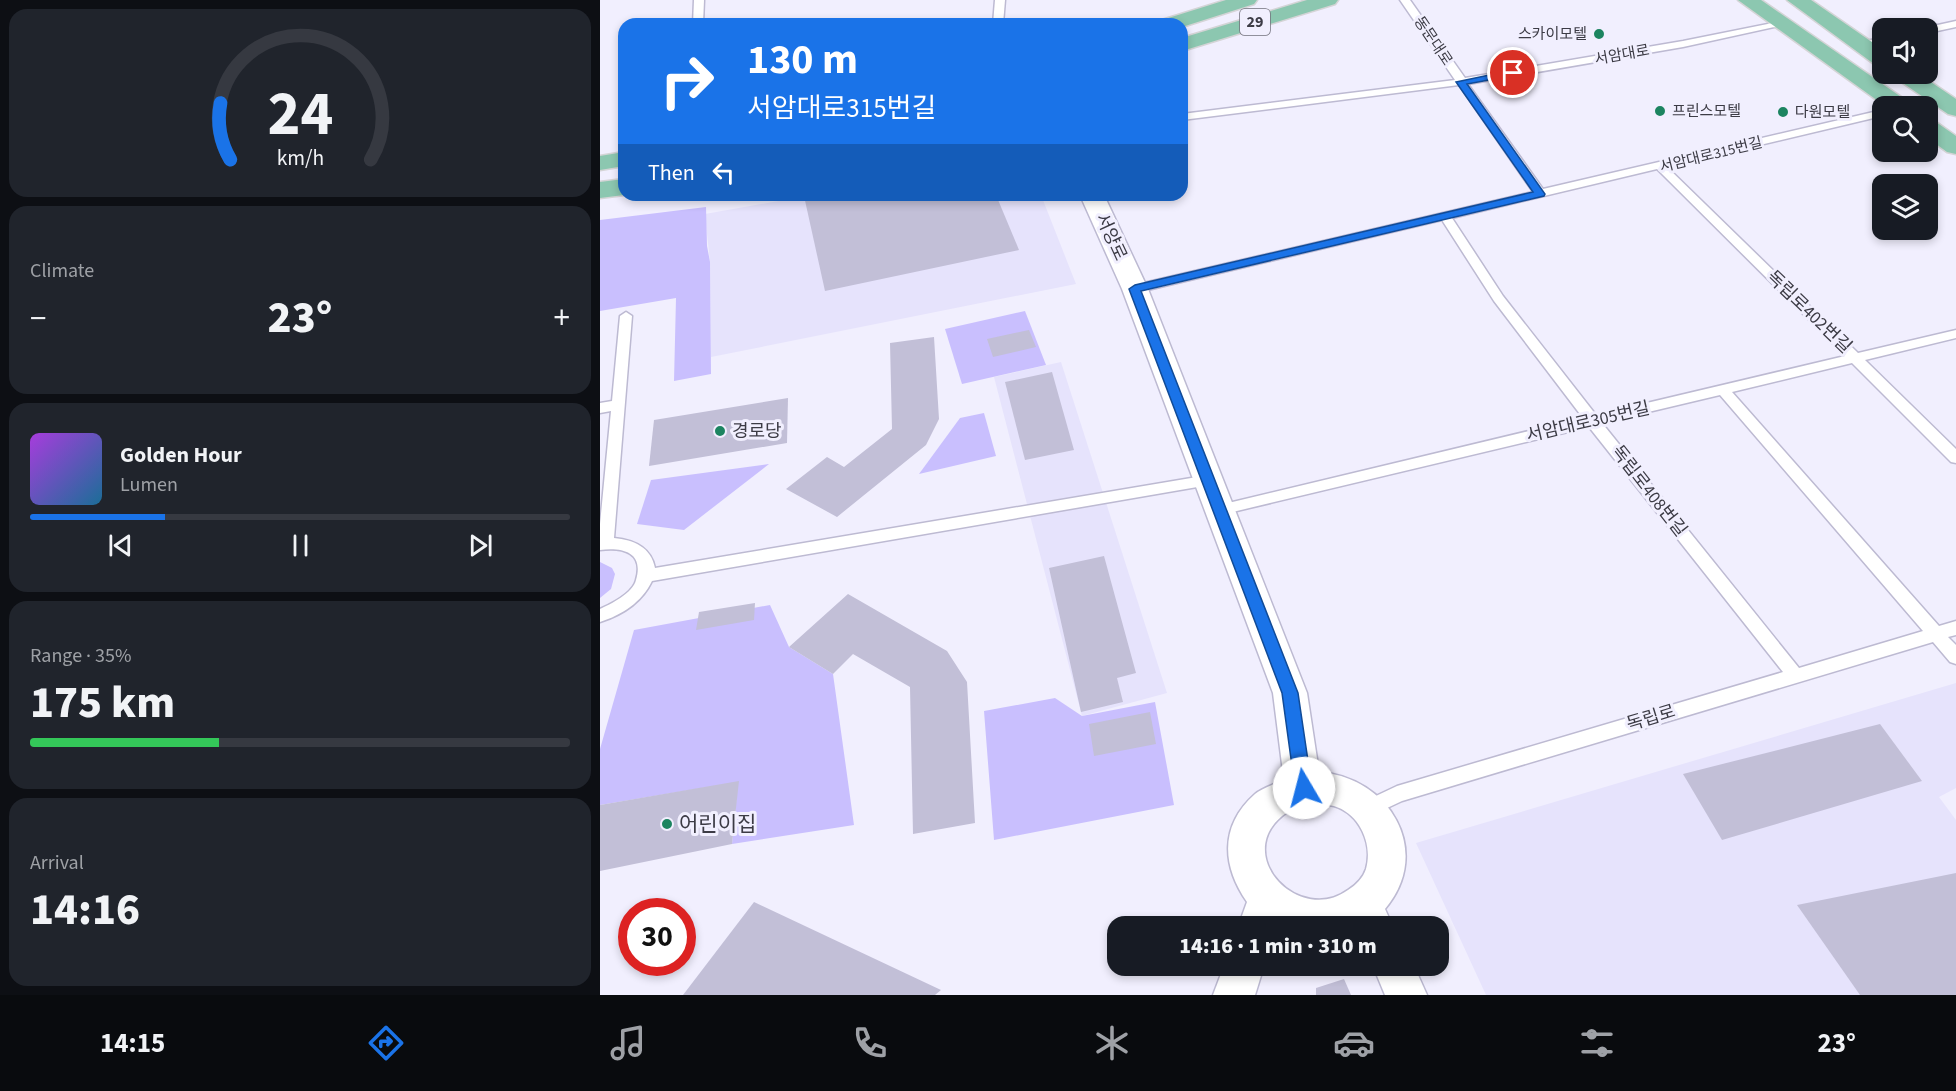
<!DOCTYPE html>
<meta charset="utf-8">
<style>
:root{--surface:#171b24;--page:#20242c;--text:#f1f3f6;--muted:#9ea1a6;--line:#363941;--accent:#1a73e8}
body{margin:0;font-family:"Source Sans 3","Noto Sans KR",sans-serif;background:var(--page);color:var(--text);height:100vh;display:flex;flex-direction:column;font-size:22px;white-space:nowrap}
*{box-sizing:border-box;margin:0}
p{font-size:20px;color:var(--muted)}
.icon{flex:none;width:33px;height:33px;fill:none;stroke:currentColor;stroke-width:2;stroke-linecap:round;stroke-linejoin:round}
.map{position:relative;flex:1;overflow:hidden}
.side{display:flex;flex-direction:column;gap:9px;padding:9px;background:#0d0f14;width:600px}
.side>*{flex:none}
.guide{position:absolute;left:18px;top:18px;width:570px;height:183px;border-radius:18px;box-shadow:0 3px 9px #0003;background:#1a73e8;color:#fff;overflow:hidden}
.controls{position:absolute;left:1272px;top:18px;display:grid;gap:12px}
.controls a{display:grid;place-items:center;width:66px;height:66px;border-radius:12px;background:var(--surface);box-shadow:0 3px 9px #0003;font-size:30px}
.speed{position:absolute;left:18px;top:898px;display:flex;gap:12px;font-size:30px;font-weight:700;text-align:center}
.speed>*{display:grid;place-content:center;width:78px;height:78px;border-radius:50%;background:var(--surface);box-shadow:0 3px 9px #0003;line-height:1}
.speed .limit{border:9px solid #d22;background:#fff;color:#111}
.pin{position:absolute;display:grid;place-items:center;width:51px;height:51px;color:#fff;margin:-26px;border:3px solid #fff;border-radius:50%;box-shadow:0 2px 6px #0007}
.me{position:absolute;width:66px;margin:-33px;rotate:352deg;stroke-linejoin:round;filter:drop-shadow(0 0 4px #0008)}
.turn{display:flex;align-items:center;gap:21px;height:126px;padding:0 30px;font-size:27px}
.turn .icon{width:78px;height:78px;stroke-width:2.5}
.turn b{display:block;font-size:42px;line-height:51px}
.then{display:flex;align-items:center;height:57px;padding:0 30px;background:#0003;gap:12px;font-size:22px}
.big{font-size:45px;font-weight:800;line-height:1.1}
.side .card{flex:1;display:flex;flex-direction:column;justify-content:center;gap:9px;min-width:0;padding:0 21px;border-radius:18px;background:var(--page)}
.side .dial{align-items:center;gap:0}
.dial svg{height:156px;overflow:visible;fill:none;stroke:var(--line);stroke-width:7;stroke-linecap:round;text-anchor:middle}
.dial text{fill:var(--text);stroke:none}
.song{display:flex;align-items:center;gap:18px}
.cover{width:72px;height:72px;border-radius:9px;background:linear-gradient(135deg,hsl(280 70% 55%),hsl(200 70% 35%))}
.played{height:6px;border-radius:3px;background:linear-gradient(90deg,var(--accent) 25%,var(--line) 25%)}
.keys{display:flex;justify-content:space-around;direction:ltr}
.heat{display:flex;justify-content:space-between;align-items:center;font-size:33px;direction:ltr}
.charge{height:9px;border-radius:4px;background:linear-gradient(90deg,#34c759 35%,var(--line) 0)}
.trip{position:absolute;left:507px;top:916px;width:342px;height:60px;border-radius:18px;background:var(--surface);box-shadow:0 3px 9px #0003;font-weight:800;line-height:60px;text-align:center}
.tabs{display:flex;height:96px;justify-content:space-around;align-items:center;background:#090b0e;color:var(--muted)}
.tabs .icon{width:42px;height:42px}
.tabs .active{color:var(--accent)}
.tabs b{font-size:27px;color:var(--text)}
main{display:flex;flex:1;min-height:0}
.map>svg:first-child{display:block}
.built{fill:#e6e3fc}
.green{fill:#c9bffe}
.building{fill:#c2bfd7}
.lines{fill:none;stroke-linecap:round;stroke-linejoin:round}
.lane-casing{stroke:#bdbad2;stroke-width:3}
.street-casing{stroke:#bdbad2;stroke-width:3}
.primary-casing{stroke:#d4d4d6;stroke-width:3}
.lane{fill:#fff;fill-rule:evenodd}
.street{fill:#fff;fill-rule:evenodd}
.primary{fill:#8cc7b0;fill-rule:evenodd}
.route{fill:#1a73e8;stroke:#114b97;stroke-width:1.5}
.poi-dot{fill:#1c8460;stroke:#f1effe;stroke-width:2}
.labels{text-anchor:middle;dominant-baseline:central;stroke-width:6;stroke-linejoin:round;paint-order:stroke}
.far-poi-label{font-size:15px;fill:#3c3b45;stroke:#f1effe;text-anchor:start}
.far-street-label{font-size:15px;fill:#3c3b45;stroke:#f1effe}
.shield{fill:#f1effe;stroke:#72717c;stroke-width:1.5}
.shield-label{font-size:16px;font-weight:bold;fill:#3c3b45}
.street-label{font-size:18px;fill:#3c3b45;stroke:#f1effe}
.poi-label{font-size:18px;fill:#3c3b45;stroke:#f1effe;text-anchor:start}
.near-poi-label{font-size:21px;fill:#3c3b45;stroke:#f1effe;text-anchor:start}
</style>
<main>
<section class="side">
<div class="card dial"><svg viewBox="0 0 100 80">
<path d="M14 69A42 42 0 1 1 86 69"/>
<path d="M14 69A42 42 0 0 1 9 40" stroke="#1a73e8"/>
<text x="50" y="56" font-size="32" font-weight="700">24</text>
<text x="50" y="72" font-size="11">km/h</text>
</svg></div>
<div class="card"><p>Climate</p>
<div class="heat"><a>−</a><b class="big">23°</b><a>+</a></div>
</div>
<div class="card">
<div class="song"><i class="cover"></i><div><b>Golden Hour</b><p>Lumen</p></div></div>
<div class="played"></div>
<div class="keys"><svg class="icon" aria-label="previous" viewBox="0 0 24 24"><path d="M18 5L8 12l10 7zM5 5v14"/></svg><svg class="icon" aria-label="pause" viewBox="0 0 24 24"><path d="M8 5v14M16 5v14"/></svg><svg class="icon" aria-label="next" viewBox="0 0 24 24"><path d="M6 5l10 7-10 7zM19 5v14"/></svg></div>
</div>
<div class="card"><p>Range · 35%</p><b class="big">175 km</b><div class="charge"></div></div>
<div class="card"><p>Arrival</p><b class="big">14:16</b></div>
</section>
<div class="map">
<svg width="1356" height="995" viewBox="0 0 1356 995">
<rect width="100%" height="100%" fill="#f1effe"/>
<g class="built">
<path d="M 212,195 L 441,195 L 476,284 L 111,357 L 110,262 L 105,214 Z"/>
<path d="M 461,362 L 567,693 L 482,716 L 394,377 Z"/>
<path d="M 1356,683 L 1356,788 L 1339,797 L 1356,820 L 1356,995 L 886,995 L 816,843 Z"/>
</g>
<g class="green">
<path d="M 106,207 L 107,246 L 110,262 L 111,374 L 74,381 L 76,298 L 0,311 L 0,220 Z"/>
<path d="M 425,311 L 446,365 L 362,384 L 345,329 Z"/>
<path d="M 384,413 L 396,456 L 319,474 L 360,418 Z"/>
<path d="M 169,464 L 84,530 L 37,524 L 51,480 Z"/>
<path d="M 0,562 L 12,568 L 15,574 L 11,589 L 0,598 Z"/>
<path d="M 170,605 L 189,647 L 233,674 L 254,825 L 132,844 L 138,782 L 0,805 L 0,749 L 34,630 Z"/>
<path d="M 455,698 L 482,716 L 555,702 L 574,805 L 394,840 L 384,711 Z"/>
</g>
<g class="building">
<path d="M 212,195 L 396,195 L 419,250 L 225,291 L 204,196 Z"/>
<path d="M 429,330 L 436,347 L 393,357 L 387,339 Z"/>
<path d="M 334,337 L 339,419 L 326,445 L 237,517 L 186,489 L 227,457 L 244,467 L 292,429 L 290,343 Z"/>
<path d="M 452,372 L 474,450 L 425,460 L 405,382 Z"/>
<path d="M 188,398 L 187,443 L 49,466 L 54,420 Z"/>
<path d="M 504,556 L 536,673 L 517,678 L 523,702 L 481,712 L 449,568 Z"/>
<path d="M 248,594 L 347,651 L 367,682 L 375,823 L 313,834 L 310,687 L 253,654 L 233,674 L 189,647 Z"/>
<path d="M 155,603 L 154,620 L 96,630 L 99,612 Z"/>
<path d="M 550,712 L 556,744 L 494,756 L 489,724 Z"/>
<path d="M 1280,724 L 1322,781 L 1122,840 L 1083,774 Z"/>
<path d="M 139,781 L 132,844 L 0,871 L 0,805 Z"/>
<path d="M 1356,873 L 1356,995 L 1260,995 L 1197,905 Z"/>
<path d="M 154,902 L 341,990 L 335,995 L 83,995 Z"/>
<path d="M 744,979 L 751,995 L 716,995 L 716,988 Z"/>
</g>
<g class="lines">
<defs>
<g id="lane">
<path d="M 94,0 L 104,0 L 103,24 L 93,24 Z"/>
<path d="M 395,0 L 405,0 L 403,24 L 393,24 Z"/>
<path d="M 800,0 L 810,0 L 865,78 L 1083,41 L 1183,21 L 1188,24 L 1083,47 L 868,84 L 943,189 L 1282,110 L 1282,116 L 1067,167 L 1258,353 L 1356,330 L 1356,338 L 1265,360 L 1356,449 L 1356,463 L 1351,462 L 1252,363 L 1132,392 L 1339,626 L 1356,621 L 1356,635 L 1348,637 L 1356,645 L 1356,664 L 1350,662 L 1333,642 L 802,801 L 768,817 L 761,815 L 759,809 L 761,803 L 797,786 L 1183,672 L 989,427 L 620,515 L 615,514 L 612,510 L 615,506 L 620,505 L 983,418 L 894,301 L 842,220 L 535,293 L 529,289 L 535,285 L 933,192 L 859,85 L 582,120 L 582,114 L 855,80 ZM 1057,169 L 1245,356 L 996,415 L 903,296 L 852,218 ZM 1120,395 L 1323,631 L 1199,668 L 1002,423 Z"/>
<path d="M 1356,21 L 1356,27 L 1328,33 L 1328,28 L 1324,28 Z"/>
<path d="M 1282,37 L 1282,43 L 1262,47 L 1257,44 Z"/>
<path d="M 26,312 L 32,316 L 14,538 C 34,540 51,547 55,568 L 609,475 L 616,480 L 609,485 L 52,581 C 42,602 22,615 0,622 L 0,609 C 11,604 33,593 36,580 C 44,553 24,547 0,550 L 0,524 L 11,411 L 0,413 L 0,403 L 12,401 L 20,316 Z"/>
</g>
<g id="street">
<path d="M 480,195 L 504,195 L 548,289 L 707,693 L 719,772 C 789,777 834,851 785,909 L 793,927 L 638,927 L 647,902 C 622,866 619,826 655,794 C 662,788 675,784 684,780 L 673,693 L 522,289 ZM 706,804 C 715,804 725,804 734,806 C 760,814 773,844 766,869 C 763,878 756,885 748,890 C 700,925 633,857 682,816 C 688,811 699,808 706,804 Z"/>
<path d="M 624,966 L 664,966 L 655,995 L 613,995 Z"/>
<path d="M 773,966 L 814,966 L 827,995 L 785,995 Z"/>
</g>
<g id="primary">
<path d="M 626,0 L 657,0 L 654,4 L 582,27 L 582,24 L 558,24 L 562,20 Z"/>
<path d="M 707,0 L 738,0 L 735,4 L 582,51 L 582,38 Z"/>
<path d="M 1138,0 L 1161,0 L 1307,101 L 1311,106 L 1285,106 Z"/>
<path d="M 1187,0 L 1211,0 L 1282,49 L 1282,65 L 1274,64 Z"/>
<path d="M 1294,74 L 1319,74 L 1356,99 L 1356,116 L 1348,114 L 1297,79 Z"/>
<path d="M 1328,120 L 1336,122 L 1356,136 L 1356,154 L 1347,152 L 1328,138 Z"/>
<path d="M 24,152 L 24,166 L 0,170 L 0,156 Z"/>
<path d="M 24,179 L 24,195 L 0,198 L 0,182 Z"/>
</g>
</defs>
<use href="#lane" class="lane-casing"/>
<use href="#street" class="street-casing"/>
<use href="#primary" class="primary-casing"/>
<use href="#lane" class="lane"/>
<use href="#street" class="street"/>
<use href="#primary" class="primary"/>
</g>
<path class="route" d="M 913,70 L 918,73 L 916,75 L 867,84 L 945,194 L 944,196 L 541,291 L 698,693 L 712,788 L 709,793 L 704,795 L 698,793 L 695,788 L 682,693 L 529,289 L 535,285 L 933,192 L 856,82 Z"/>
<g class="poi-dot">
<circle cx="999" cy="34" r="6"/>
<circle cx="1060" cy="111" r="6"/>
<circle cx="1183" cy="112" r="6"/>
<circle cx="120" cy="431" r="6"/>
<circle cx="67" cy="824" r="6"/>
</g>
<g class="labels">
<g class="far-poi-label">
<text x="987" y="34" text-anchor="end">스카이모텔</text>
<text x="1072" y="111">프린스모텔</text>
<text x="1195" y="112">다원모텔</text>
</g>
<g class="far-street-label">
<text transform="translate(833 41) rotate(56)">동문대로</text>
<text transform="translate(1022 55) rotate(-10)">서암대로</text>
<text transform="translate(1111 155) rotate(-14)">서암대로315번길</text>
</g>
<rect class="shield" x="640" y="9" width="30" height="26" rx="4.5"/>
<g class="shield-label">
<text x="655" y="22">29</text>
</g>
<g class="street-label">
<text transform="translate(511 237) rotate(65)">서양로</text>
<text transform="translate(1209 312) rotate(44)">독립로402번길</text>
<text transform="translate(988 422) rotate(-13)">서암대로305번길</text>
<text transform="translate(1049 491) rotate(52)">독립로408번길</text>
<text transform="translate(1051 718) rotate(-17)">독립로</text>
</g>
<g class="poi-label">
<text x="132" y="431">경로당</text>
</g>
<g class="near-poi-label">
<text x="79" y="824">어린이집</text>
</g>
</g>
</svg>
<div class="controls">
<a><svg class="icon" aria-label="sound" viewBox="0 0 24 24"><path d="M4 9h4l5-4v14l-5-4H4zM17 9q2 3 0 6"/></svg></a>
<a><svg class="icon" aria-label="search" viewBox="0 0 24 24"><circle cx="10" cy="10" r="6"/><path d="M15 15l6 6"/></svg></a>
<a><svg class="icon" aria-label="layers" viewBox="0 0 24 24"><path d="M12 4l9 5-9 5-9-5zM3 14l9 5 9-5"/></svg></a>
</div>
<div class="speed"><div class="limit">30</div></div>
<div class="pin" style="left:913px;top:73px;background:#d93025"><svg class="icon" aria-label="arrive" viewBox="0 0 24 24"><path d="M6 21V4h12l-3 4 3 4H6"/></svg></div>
<svg class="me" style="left:704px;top:788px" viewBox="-20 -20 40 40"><circle r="19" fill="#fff"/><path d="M0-13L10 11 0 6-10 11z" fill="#1a73e8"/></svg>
<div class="trip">14:16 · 1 min · 310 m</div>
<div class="guide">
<div class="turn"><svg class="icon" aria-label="right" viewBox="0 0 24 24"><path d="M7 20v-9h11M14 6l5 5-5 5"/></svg><div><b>130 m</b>서암대로315번길</div></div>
<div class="then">Then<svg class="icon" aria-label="left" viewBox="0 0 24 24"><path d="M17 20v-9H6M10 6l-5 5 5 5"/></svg></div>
</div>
</div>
</main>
<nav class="tabs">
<b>14:15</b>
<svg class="icon active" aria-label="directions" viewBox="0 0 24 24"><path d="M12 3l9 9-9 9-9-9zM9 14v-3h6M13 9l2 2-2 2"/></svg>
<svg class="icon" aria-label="music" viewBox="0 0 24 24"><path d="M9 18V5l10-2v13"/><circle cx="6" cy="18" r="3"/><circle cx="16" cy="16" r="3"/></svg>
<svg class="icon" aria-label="phone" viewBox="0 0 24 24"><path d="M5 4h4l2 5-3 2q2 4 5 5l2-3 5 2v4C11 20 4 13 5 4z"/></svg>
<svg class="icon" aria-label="climate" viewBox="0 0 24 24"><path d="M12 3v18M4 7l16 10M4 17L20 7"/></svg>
<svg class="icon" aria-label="car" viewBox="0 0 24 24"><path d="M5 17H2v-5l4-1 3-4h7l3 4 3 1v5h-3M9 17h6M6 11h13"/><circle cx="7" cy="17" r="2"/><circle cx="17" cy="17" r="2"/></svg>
<svg class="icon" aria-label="filters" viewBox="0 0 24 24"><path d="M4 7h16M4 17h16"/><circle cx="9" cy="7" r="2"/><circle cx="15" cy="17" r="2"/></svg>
<b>23°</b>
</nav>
